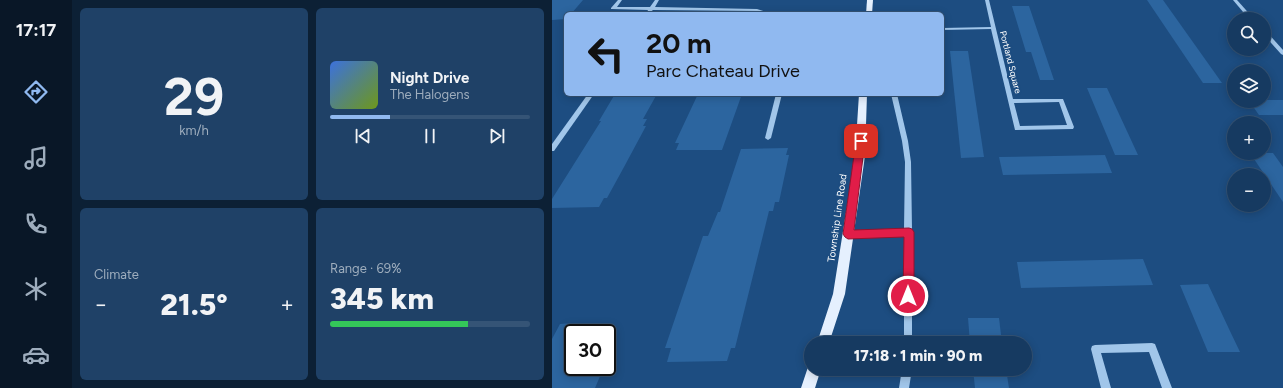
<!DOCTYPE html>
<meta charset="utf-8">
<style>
:root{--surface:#163a61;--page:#1f4167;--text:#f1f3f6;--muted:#9eadbd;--line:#355476;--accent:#90b9f0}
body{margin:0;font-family:Figtree,sans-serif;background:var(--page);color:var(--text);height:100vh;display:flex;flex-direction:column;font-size:15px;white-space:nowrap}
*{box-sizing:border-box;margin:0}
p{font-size:13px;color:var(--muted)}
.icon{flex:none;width:22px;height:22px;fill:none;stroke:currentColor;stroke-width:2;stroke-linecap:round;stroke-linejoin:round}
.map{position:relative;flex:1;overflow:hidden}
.side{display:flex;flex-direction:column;gap:8px;padding:8px;background:#0c2035;width:480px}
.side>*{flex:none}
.hud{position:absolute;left:12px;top:12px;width:380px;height:84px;border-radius:6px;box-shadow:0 2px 10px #0003,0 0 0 1px var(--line);background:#90b9f0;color:#111;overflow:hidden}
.controls{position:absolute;left:675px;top:12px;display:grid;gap:8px}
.controls a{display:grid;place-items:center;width:44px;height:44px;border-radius:50%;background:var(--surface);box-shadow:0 2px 10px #0003,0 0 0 1px var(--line);font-size:20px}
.speed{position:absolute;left:12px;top:324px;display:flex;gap:8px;font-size:20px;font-weight:700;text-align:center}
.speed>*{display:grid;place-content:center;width:52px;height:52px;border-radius:50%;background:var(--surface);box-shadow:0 2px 10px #0003,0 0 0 1px var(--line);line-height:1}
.speed .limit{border:2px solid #111;border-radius:6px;background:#fff;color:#111}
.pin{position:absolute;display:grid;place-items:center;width:34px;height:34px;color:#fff;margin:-17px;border-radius:8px;box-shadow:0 2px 6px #0006}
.me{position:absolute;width:44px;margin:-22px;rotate:0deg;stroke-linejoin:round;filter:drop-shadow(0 0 3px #0008)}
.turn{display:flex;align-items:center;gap:14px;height:84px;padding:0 16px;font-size:18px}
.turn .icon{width:52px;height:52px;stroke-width:2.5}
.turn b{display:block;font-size:28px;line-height:34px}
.big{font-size:30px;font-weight:800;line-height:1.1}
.side .tile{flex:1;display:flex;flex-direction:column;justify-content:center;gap:6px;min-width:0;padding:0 14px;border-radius:6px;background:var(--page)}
.side .dial{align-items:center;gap:0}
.dial b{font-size:52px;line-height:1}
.song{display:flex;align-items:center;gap:12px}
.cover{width:48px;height:48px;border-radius:6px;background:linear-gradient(135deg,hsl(220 70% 55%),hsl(80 70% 35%))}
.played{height:4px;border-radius:2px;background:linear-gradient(90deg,var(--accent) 30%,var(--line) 30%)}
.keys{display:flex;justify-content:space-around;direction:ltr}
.heat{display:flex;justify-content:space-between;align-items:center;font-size:22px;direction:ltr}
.charge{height:6px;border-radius:3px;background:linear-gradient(90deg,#34c759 69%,var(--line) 0)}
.side .tiles{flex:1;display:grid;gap:8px;grid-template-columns:repeat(2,1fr)}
.trip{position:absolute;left:252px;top:336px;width:228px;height:40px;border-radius:20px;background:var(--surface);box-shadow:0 2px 10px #0003,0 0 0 1px var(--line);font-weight:800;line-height:40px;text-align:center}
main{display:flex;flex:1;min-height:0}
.tabs{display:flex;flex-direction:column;width:72px;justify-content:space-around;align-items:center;background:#091727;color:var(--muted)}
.tabs .icon{width:28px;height:28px}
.tabs .current{color:var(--accent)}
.tabs b{font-size:18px;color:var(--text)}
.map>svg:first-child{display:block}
.building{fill:#2c659f}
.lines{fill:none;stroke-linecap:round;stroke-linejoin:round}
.minor{fill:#a1c6ea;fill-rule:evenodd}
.major{fill:#e5f0fe;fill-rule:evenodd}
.route{fill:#e11d48;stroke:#92132f}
.labels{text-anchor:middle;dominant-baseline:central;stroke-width:4;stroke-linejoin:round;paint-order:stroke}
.far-street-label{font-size:9px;fill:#fff;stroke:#1d4d81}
.street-label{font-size:10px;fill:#fff;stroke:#1d4d81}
</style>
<main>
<nav class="tabs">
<b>17:17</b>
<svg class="icon current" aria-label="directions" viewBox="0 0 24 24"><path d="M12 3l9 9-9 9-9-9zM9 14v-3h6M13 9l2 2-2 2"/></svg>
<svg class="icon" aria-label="music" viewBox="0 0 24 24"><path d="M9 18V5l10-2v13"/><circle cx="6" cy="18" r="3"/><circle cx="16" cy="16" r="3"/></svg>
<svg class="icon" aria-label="phone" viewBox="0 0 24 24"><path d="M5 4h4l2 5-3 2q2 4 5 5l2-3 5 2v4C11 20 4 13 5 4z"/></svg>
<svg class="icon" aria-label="climate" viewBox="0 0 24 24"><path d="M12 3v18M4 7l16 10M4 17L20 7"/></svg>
<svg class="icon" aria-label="car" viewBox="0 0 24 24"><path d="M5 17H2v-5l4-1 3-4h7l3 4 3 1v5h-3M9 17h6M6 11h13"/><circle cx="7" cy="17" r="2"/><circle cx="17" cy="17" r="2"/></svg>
</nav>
<section class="side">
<div class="tiles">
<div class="tile dial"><b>29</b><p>km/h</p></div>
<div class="tile">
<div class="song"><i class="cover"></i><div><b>Night Drive</b><p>The Halogens</p></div></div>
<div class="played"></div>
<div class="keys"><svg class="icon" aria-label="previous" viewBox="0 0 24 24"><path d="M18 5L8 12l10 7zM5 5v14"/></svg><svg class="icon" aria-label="pause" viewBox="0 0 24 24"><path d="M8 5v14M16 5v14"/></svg><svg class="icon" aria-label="next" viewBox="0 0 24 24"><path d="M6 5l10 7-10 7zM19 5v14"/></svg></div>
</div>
<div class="tile"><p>Climate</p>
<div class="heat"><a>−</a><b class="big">21.5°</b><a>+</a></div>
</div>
<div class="tile"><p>Range · 69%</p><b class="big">345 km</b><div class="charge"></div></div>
</div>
</section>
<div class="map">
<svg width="731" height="388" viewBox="0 0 731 388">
<rect width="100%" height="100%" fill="#1d4d81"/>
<g class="building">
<path d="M 0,0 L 31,0 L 19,14 L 14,14 L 14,19 L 0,20 Z"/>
<path d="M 595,0 L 611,0 L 670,83 L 651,83 Z"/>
<path d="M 460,6 L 477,6 L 502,80 L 488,80 L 479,52 L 474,52 Z"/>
<path d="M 398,51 L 416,51 L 432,157 L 409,158 Z"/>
<path d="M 535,88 L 555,88 L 586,155 L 563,155 Z"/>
<path d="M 63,94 L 105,94 L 91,119 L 95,119 L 91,126 L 94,126 L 72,167 L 55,198 L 52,198 L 47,207 L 0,208 L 0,199 L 49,121 L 47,121 Z"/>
<path d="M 146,94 L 190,94 L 170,150 L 124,150 L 127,143 L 123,143 Z"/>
<path d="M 712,100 L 731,100 L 731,115 L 707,115 L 697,101 Z"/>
<path d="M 236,148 L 234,155 L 237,155 L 227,202 L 223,202 L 221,211 L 217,211 L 183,348 L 179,348 L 175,361 L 115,362 L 119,348 L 113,348 L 151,236 L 156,236 L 166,212 L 168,212 L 189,149 Z"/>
<path d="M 698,153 L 721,153 L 731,167 L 731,202 Z"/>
<path d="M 553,155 L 560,173 L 451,175 L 447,157 Z"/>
<path d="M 591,259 L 601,285 L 469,288 L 465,262 Z"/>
<path d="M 656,284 L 677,329 L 688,352 L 656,352 L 628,285 Z"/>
<path d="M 416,318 L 447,318 L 450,343 L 418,343 Z"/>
<path d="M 21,323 L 21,367 L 52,367 L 43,388 L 0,388 L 0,339 L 8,324 Z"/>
<path d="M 421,369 L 454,369 L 457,388 L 423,388 Z"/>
</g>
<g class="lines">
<g class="minor">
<path d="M 66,0 L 70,0 L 65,7 L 98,7 L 103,0 L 107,0 L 103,7 L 205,9 L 220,14 L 213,14 L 205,11 L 101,10 L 97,13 L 95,12 L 96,10 L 59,9 L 59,8 Z"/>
<path d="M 433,0 L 437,0 L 461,99 L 511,99 L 522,127 L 521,129 L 463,130 L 439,29 L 390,30 L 390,28 L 439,27 ZM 507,102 L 515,125 L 468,126 L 462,103 Z"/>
<path d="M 681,0 L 685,0 L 702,19 L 697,19 Z"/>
<path d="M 712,31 L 714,31 L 731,50 L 731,55 L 729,54 L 712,35 Z"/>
<path d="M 36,94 L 42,94 L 2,151 L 0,151 L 0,144 Z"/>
<path d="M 224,94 L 230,94 L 219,138 L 216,140 L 213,138 Z"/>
<path d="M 339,94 L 345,94 L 356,141 L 359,162 L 360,230 L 361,232 L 360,234 L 360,343 L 352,343 L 352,235 L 296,237 L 293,236 L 292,234 L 293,232 L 296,231 L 352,229 L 353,162 L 350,141 Z"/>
<path d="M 600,343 L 603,344 L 620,388 L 610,388 L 597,352 L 549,353 L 559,388 L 549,388 L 539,349 L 540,346 L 543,345 Z"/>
<path d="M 350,369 L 360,369 L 357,388 L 347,388 Z"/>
</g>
<g class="major">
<path d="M 315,0 L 321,0 L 320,14 L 314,14 Z"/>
<path d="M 307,94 L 315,94 L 313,156 L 293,294 L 277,343 L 265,343 L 281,294 L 303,156 Z"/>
<path d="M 257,364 L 259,364 L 259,369 L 269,369 L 263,388 L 249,388 Z"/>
</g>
</g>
<path class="route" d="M 309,138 L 313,141 L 302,230 L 357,228 L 360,229 L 362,232 L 362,296 L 360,299 L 356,301 L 352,299 L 351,296 L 352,237 L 296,239 L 293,237 L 291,234 L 304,141 Z"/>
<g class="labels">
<g class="far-street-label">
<text transform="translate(459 62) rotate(76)">Portland Square</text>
</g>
<g class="street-label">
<text transform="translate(285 218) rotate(-82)">Township Line Road</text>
</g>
</g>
</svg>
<div class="controls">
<a><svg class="icon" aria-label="search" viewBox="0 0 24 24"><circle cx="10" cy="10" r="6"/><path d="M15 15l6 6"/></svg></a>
<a><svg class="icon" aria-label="layers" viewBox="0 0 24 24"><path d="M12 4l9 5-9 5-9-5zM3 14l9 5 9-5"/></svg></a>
<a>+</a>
<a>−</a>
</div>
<div class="speed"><div class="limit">30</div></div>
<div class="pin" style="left:309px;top:141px;background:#d93025"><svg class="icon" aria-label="arrive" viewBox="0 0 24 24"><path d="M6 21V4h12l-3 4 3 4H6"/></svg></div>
<svg class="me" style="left:356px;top:296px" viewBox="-20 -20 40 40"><circle r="17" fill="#e11d48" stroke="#fff" stroke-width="3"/><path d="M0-11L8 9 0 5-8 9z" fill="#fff"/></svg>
<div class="trip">17:18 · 1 min · 90 m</div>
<div class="hud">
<div class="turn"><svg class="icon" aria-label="left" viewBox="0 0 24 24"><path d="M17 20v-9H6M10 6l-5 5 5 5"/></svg><div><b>20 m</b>Parc Chateau Drive</div></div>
</div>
</div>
</main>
